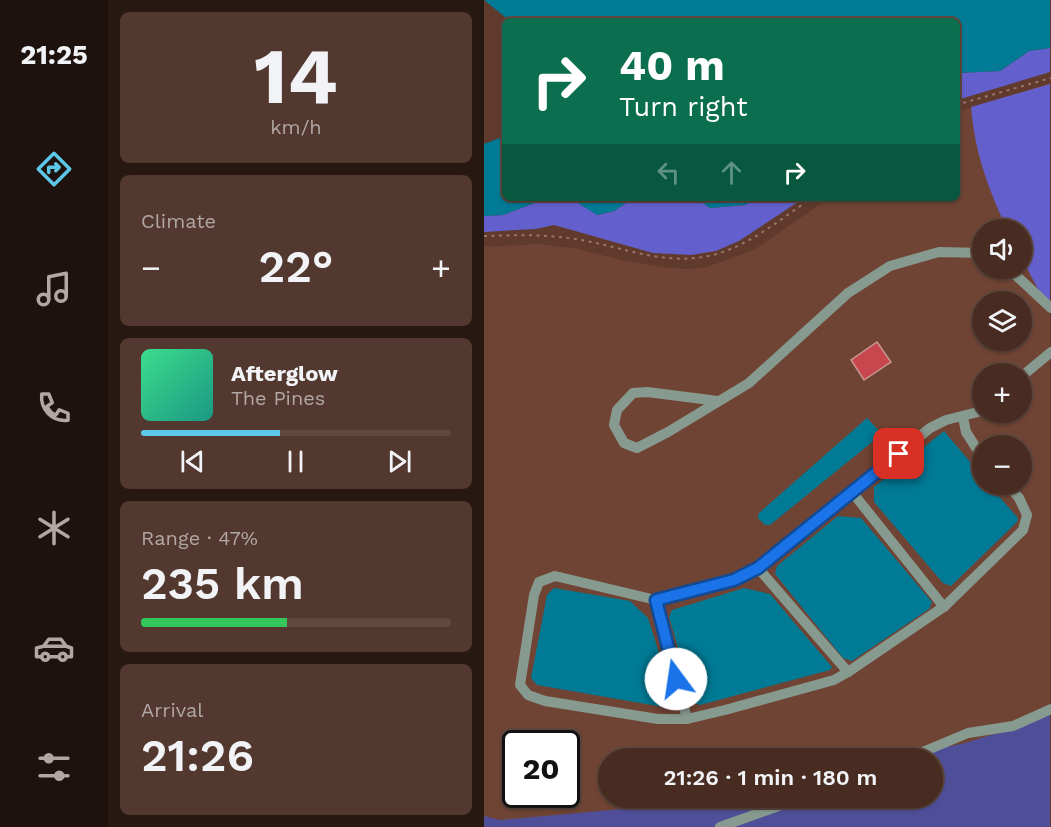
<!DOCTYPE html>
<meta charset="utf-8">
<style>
:root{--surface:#482c21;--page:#52382e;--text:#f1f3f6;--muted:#b1a7a5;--line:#60483f;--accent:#5cc7e8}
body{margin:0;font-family:"Work Sans",sans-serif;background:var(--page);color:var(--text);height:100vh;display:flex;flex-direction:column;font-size:22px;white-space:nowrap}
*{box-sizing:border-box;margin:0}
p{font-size:20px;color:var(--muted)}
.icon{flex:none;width:33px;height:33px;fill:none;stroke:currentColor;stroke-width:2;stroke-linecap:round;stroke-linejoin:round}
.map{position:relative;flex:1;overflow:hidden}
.details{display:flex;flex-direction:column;gap:12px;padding:12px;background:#281812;width:376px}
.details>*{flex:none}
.hud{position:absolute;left:18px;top:18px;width:458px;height:183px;border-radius:9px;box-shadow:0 2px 4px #0004,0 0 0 2px var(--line);background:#0b6e4f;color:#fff;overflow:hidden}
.fabs{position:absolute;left:488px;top:219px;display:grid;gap:12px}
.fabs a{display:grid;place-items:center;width:60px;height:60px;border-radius:50%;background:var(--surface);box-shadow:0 2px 4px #0004,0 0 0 2px var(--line);font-size:30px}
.speed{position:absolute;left:18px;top:730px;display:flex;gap:12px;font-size:30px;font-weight:700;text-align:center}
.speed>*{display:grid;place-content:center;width:78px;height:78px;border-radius:50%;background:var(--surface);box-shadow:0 2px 4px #0004,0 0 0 2px var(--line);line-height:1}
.speed .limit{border:3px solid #111;border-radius:9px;background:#fff;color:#111}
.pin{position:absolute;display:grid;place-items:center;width:51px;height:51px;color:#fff;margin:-26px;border-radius:12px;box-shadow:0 3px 9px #0006}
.me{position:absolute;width:66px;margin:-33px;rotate:346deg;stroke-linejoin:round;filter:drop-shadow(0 0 4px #0008)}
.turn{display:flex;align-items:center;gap:21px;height:126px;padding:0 18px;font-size:27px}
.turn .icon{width:78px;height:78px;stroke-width:2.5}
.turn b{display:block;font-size:42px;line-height:51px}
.lanes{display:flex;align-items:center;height:57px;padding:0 18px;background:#0003;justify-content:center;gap:30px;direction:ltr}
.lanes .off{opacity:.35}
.big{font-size:45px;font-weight:600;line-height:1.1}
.details .tile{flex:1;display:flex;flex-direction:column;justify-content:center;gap:9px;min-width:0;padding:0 21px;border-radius:9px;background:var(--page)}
.details .dial{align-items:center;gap:0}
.dial b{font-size:78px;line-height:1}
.song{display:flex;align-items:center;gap:18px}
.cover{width:72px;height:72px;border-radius:9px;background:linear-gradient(135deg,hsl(150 70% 55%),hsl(170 70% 35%))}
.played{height:6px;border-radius:3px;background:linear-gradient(90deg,var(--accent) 45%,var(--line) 45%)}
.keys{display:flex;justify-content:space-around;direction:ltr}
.heat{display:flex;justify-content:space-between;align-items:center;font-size:33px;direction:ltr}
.charge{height:9px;border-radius:4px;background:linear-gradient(90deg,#34c759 47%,var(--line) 0)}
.trip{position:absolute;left:114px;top:748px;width:345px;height:60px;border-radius:30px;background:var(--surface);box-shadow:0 2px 4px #0004,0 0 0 2px var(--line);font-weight:600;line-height:60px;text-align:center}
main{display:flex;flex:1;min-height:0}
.dock{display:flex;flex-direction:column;width:108px;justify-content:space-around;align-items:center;background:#1d120d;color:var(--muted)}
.dock .icon{width:42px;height:42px}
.dock .selected{color:var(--accent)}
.dock b{font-size:27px;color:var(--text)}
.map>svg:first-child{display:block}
.built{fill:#704434;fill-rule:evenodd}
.green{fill:#4f4f99}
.forest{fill:#6360cd}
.water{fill:#007a95}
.building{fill:#c8474e;stroke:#c69594;stroke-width:1.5}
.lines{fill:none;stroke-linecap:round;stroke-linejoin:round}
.path{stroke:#98776b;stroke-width:2;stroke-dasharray:3 4.5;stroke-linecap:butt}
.minor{stroke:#879a8f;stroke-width:10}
.route-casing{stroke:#114b97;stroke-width:15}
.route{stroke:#1a73e8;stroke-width:10}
</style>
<main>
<nav class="dock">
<b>21:25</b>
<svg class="icon selected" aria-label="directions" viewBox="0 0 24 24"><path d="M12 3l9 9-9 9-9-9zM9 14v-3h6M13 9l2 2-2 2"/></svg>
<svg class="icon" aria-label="music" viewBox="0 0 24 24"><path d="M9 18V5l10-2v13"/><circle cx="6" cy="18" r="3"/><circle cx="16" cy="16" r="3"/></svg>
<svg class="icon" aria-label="phone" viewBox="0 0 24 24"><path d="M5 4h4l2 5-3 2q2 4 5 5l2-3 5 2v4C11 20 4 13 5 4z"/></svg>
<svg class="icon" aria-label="climate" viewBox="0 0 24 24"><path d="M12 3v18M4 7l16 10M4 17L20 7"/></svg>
<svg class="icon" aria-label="car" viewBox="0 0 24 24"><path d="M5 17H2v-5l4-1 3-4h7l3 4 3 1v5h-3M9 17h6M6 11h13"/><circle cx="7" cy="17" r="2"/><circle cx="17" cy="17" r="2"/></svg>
<svg class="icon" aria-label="filters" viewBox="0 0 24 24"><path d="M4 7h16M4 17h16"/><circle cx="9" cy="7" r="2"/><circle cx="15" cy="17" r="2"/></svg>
</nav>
<section class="details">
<div class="tile dial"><b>14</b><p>km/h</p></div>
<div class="tile"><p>Climate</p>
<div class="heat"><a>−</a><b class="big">22°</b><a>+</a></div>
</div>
<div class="tile">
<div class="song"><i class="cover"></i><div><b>Afterglow</b><p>The Pines</p></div></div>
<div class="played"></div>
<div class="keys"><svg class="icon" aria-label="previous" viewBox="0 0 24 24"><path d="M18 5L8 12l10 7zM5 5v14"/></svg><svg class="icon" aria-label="pause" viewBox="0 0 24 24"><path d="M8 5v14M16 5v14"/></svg><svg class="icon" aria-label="next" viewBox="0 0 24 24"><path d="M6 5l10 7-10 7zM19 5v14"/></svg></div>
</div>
<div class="tile"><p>Range · 47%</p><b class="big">235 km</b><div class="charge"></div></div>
<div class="tile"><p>Arrival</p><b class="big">21:26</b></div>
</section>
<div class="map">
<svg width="567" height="827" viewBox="0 0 567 827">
<rect width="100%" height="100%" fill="#603a2c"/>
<path class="built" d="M 566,83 L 566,827 L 0,827 L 0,247 L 54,244 L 89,248 L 142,261 L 177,267 L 203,269 L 223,267 L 270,250 L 345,198 L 472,198 L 473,112 ZM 498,230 L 537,230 L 537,268 L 498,268 ZM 498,302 L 537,302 L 537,340 L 498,340 ZM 498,374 L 537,374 L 537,412 L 498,412 ZM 498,446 L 537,446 L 537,484 L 498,484 ZM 32,744 L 82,744 L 82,795 L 32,795 ZM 124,759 L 448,759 L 448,798 L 124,798 Z"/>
<path class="green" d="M 566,710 L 566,827 L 0,827 L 0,816 L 16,820 L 172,806 L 219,798 L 448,798 L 448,759 L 409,759 L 481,743 L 553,721 Z"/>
<g class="forest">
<path d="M 566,48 L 566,72 L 473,100 L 472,73 L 516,71 L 545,51 Z"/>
<path d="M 566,84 L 566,302 L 555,291 L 537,257 L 537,230 L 523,229 C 504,188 491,153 487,107 Z"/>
<path d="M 64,198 L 86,198 L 114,215 L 130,211 L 149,198 L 212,198 L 226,208 L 261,205 L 272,198 L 320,198 L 255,241 L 232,251 L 207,255 L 169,253 L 70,225 L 52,229 L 0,232 L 0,216 L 19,215 Z"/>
</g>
<g class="water">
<path d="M 0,0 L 566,0 L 566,48 L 545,51 L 516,71 L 473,73 L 472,21 L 26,21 Z"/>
<path d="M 21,136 L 21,198 L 64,198 L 19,215 L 0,216 L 0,144 Z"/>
<path d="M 86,198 L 149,198 L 130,211 L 113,215 Z"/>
<path d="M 212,198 L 272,198 L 261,205 L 226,208 Z"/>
<path d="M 383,418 L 398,434 L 286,525 L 281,525 L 274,518 L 275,513 Z"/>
<path d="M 460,431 L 498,476 L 498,484 L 505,485 L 534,518 L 533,522 L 467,586 L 459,583 L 390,502 L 390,487 Z"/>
<path d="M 354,516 L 377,518 L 448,602 L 445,609 L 368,661 L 359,658 L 291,574 L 293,566 Z"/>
<path d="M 70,588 L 146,601 L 164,618 L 191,703 L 185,708 L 53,685 L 47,678 L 63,595 Z"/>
<path d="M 260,588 L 286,594 L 348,667 L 346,670 L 216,705 L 210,703 L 185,617 L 188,610 Z"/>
</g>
<path class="building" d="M 393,342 L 407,362 L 380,380 L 367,360 Z"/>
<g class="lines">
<g class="path">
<path d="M 472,105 L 567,78"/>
<path d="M 0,236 C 32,235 65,234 97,240 C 138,247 176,264 219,257 C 259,251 295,220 328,198"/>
</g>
<g class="minor">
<path d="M 524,268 L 567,308"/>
<path d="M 537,377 L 567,352"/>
<path d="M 234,401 L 163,392 L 149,393 L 133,410 L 130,425 L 140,443 L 153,448 L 184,432 L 265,383 L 364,293 L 406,266 L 455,252 L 498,253"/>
<path d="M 498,411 L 462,420 L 446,428 L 274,568 L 250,580 L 172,600 L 71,576 L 55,582 L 50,595 L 36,685 L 44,695 L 61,701 L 174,719 L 203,719 L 241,710 L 350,680 L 364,672 L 461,606 L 539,530 L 543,515 L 535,498 L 523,484"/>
<path d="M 479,417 L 482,432 L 498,457"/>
<path d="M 368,492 L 460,607"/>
<path d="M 274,568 L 364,672"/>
<path d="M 172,600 L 203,719"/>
<path d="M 422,759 L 484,733 L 529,726 L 567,709"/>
<path d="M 236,827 L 317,798"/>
</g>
</g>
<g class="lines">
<defs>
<path id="route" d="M 192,679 L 172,600 L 250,580 L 274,568 L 415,454"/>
</defs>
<use href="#route" class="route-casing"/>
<use href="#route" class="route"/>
</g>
</svg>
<div class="fabs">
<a><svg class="icon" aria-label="sound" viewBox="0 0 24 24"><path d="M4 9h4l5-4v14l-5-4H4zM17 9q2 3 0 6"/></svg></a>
<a><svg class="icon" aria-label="layers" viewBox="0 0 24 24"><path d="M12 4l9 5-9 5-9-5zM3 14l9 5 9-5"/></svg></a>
<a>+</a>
<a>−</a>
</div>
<div class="speed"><div class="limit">20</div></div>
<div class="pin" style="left:415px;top:454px;background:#d93025"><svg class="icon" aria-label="arrive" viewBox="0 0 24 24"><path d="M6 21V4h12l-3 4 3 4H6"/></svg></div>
<svg class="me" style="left:192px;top:679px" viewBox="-20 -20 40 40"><circle r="19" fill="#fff"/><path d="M0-13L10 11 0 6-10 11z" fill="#1a73e8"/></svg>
<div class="trip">21:26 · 1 min · 180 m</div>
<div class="hud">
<div class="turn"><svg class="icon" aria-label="right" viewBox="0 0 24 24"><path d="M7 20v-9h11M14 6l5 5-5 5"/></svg><div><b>40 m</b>Turn right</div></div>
<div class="lanes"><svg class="icon off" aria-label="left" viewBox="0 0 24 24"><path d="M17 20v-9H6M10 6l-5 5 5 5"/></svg><svg class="icon off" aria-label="ahead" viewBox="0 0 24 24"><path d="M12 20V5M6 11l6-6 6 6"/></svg><svg class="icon" aria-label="right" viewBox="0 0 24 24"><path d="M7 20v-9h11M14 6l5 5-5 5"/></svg></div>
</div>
</div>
</main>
